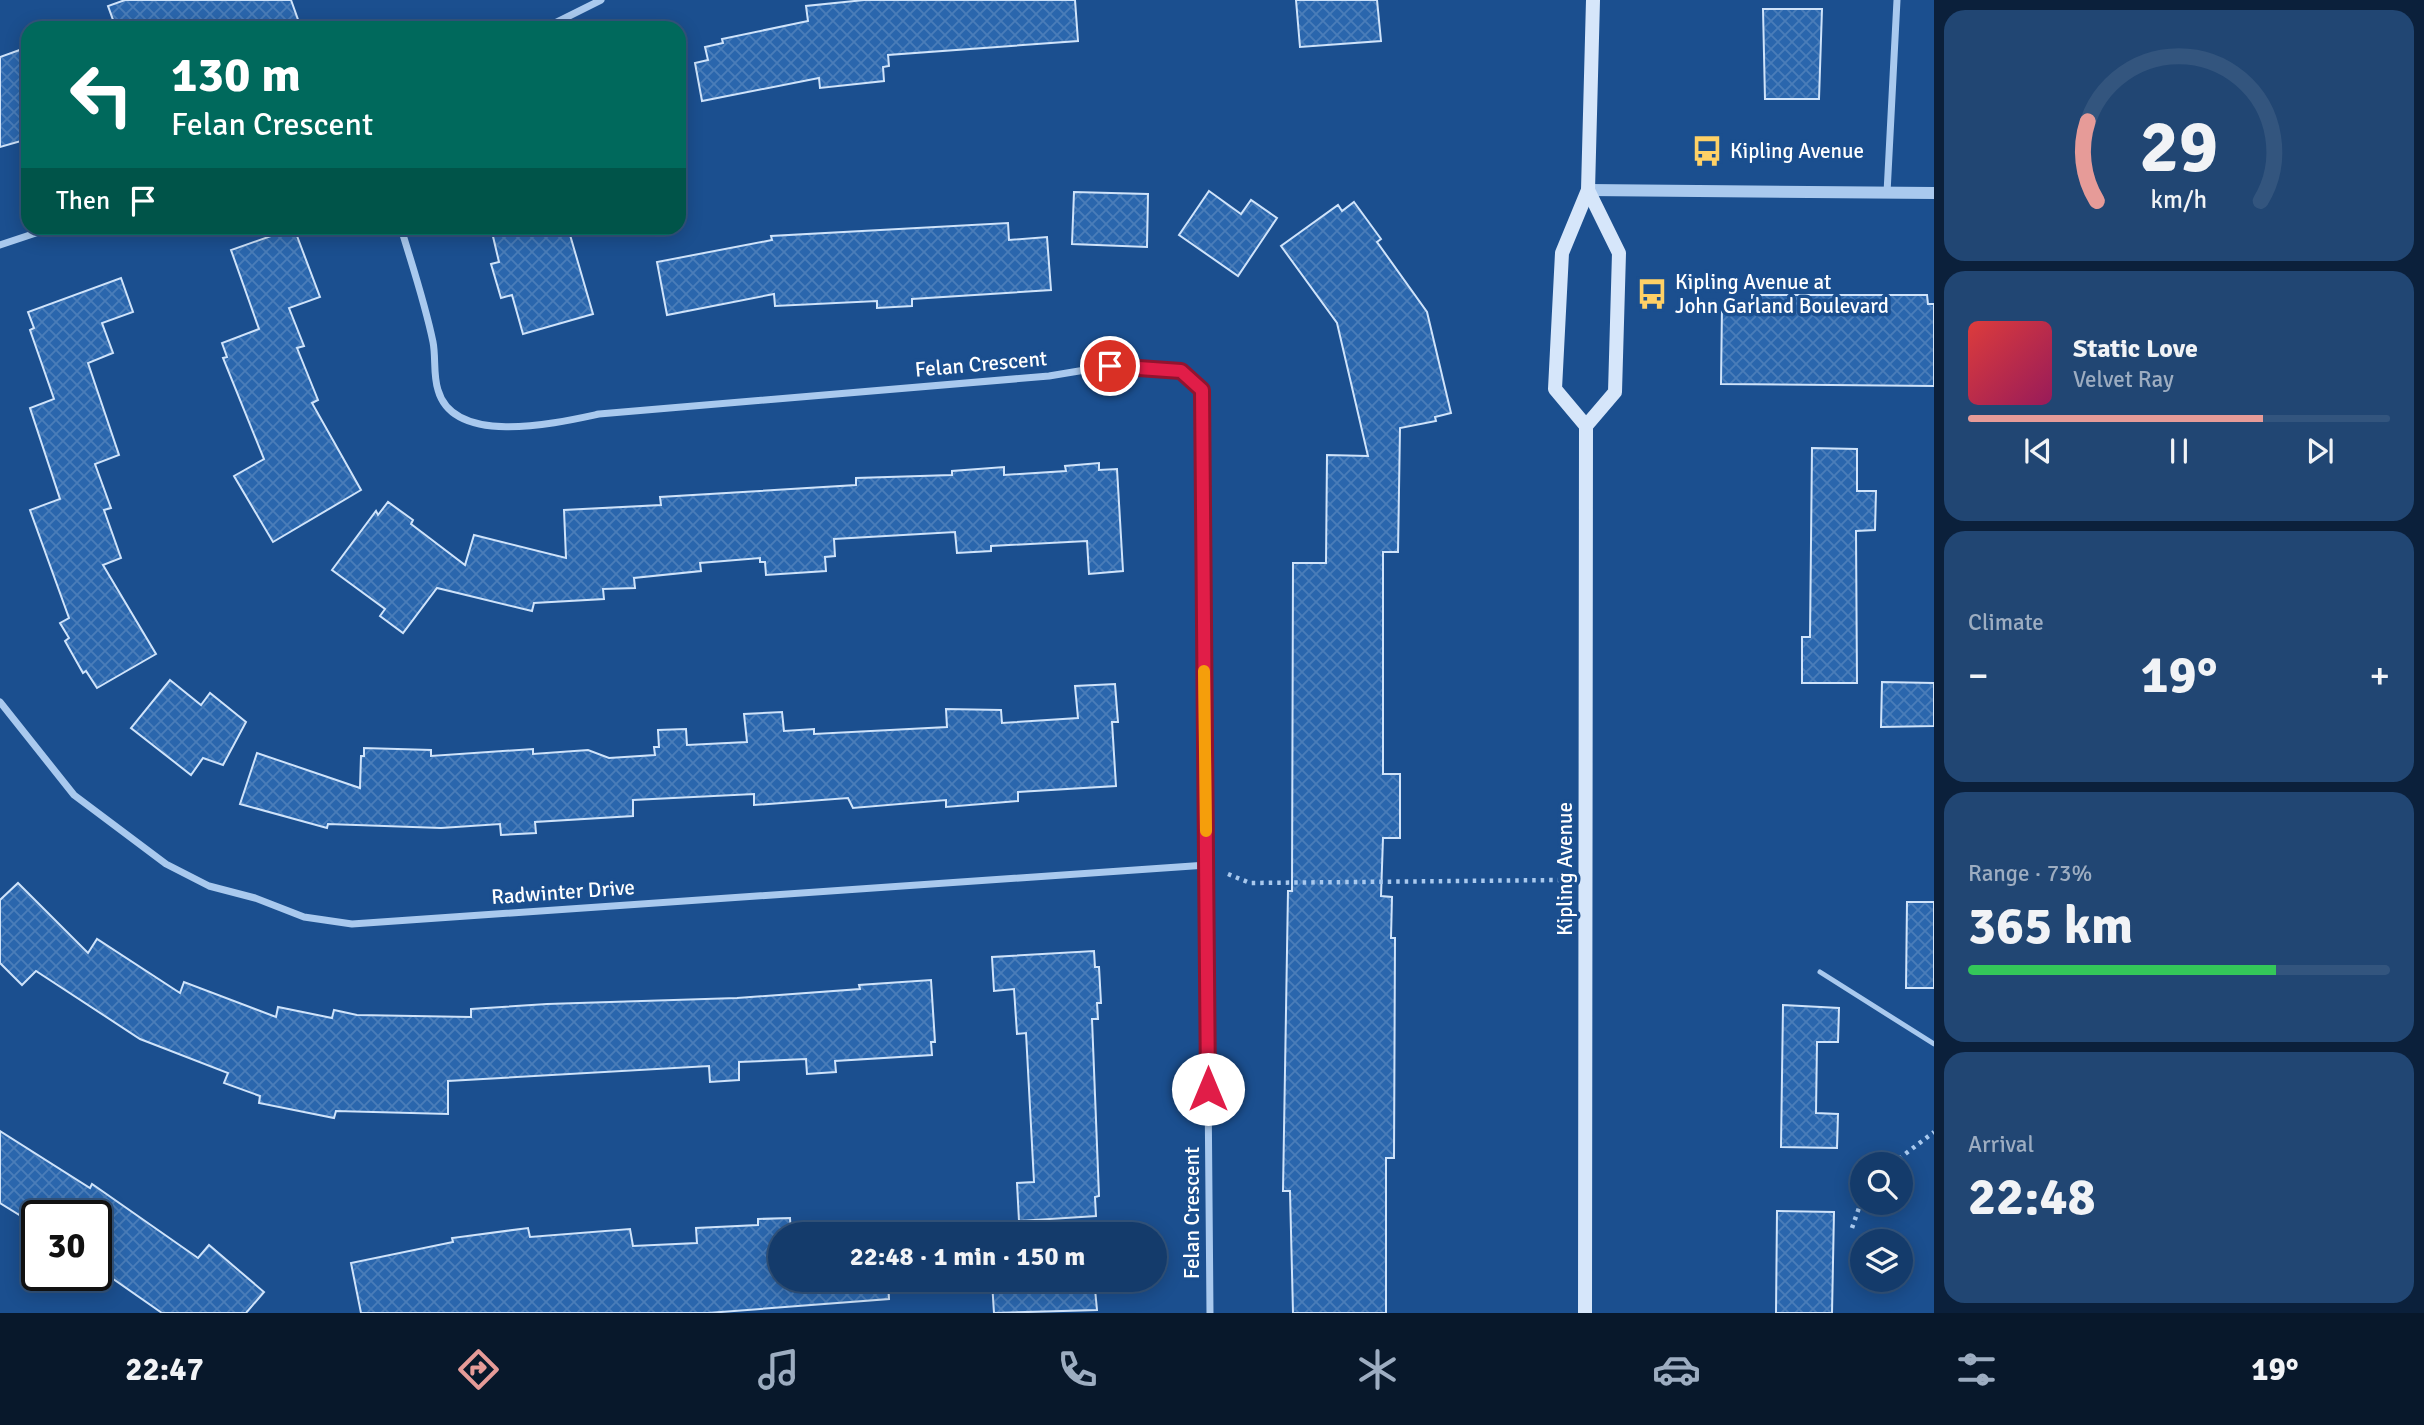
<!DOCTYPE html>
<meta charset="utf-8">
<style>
:root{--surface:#143b6b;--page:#214673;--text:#f1f3f6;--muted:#9dadc1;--line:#33557e;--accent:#e69b98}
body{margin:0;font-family:Signika,sans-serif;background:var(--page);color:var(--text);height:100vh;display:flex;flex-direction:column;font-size:26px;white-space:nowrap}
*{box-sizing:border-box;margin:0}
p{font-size:23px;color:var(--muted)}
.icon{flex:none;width:38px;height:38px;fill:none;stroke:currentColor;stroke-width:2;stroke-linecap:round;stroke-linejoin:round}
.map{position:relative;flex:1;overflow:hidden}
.details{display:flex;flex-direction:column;gap:10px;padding:10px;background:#0b203b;width:490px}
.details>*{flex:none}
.top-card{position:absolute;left:21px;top:21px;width:665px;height:214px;border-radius:21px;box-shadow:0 4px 18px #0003,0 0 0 2px var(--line);background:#00695c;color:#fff;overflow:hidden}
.tools{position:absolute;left:1850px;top:1152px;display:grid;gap:14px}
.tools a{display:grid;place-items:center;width:63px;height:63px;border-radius:50%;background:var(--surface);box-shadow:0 4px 18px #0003,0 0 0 2px var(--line);font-size:35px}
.speed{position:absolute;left:21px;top:1200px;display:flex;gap:14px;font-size:35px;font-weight:700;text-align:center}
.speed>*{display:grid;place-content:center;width:91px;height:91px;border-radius:50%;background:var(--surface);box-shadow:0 4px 18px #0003,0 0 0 2px var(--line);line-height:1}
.speed .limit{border:4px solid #111;border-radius:10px;background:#fff;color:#111}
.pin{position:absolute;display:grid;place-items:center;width:60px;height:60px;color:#fff;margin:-30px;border:4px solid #fff;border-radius:50%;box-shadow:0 2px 7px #0007}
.me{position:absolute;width:77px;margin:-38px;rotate:0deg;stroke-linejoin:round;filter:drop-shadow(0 0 5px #0008)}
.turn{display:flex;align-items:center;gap:24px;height:147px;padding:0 35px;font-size:32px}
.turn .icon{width:91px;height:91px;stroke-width:2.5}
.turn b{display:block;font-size:49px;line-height:60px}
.then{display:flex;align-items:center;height:66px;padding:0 35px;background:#0003;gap:14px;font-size:26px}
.big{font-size:52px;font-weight:700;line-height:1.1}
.details .card{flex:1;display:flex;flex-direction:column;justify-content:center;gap:10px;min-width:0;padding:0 24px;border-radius:21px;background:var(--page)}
.details .dial{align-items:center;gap:0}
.dial svg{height:182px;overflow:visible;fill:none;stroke:var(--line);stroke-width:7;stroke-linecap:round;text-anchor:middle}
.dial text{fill:var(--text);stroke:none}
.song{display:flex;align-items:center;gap:21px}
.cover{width:84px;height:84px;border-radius:10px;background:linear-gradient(135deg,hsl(0 70% 55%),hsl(330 70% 35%))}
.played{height:7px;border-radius:4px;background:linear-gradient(90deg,var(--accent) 70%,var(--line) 70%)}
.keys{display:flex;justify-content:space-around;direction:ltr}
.heat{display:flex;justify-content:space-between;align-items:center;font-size:38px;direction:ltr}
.charge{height:10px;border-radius:5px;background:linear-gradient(90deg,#34c759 73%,var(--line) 0)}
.trip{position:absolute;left:768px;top:1222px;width:399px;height:70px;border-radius:35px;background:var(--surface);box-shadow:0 4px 18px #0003,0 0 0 2px var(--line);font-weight:700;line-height:70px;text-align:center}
.dock{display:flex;height:112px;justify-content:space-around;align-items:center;background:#08182b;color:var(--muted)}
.dock .icon{width:49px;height:49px}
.dock .selected{color:var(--accent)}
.dock b{font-size:32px;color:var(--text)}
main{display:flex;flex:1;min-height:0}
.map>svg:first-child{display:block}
.building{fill:url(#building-cross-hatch);stroke:#cfe3fa;stroke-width:2}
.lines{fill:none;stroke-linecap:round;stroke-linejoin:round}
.path{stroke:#a9c9ee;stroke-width:4.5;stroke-dasharray:3.5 5;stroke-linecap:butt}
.service{stroke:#a9c9ee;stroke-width:5}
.minor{stroke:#a9c9ee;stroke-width:7}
.tertiary{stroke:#a9c9ee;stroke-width:12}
.secondary{stroke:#d6e6fa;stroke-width:14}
.route-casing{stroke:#92132f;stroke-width:18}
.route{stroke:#e11d48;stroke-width:12}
.slow{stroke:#f59e0b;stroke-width:12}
.labels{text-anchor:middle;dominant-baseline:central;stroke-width:7;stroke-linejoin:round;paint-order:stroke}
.poi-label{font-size:21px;fill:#fff;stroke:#1b4f8f;text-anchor:start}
.street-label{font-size:21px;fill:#fff;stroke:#1b4f8f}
</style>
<main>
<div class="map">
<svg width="1934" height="1313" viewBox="0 0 1934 1313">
<defs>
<pattern id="building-cross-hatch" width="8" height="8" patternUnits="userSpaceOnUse" patternTransform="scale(1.75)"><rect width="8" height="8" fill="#2a66ad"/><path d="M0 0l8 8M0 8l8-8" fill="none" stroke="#4a7db9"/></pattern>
</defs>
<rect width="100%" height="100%" fill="#1b4f8f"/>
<g class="building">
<path d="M 125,0 L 291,0 L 301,28 L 116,28 L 108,6 Z"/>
<path d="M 864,0 L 1075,0 L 1078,41 L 888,55 L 889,66 L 883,67 L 884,81 L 820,88 L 819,78 L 702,101 L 695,63 L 708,60 L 705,47 L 723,43 L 722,39 L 808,21 L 806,6 Z"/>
<path d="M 1296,0 L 1377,0 L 1381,41 L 1300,47 Z"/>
<path d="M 1763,9 L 1822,9 L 1819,99 L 1765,99 Z"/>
<path d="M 28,47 L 28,139 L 0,147 L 0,57 Z"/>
<path d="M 1209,191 L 1241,214 L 1251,200 L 1277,218 L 1238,276 L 1179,235 Z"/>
<path d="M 1074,192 L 1148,194 L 1147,247 L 1072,244 Z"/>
<path d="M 1354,202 L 1381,239 L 1377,242 L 1427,312 L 1451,413 L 1435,417 L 1436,421 L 1400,428 L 1398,552 L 1383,552 L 1383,774 L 1400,774 L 1400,838 L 1383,838 L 1381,896 L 1392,897 L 1391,938 L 1395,938 L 1394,1158 L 1386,1158 L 1386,1313 L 1293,1313 L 1290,1191 L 1283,1191 L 1288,891 L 1292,891 L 1293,563 L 1326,563 L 1327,455 L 1368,456 L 1337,323 L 1281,246 L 1338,205 L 1342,211 Z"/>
<path d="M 1008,223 L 1009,240 L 1047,237 L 1051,290 L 912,299 L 912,306 L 877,308 L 877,301 L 775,306 L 774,294 L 667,315 L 657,262 L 772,240 L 771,236 Z"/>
<path d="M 294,228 L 320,297 L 289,308 L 304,346 L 297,348 L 318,400 L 312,403 L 361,490 L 273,542 L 234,476 L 264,459 L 223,358 L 227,357 L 222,343 L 259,329 L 231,250 Z"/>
<path d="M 491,228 L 568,228 L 593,314 L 523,334 L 512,295 L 501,298 L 491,264 L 499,262 Z"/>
<path d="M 121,278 L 133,312 L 102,323 L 113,353 L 88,363 L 119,455 L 95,464 L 111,508 L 104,510 L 121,558 L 103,565 L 156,654 L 97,688 L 86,671 L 83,673 L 65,641 L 69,638 L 60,623 L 69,618 L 30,510 L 60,499 L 30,408 L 54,399 L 30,330 L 34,328 L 28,312 Z"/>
<path d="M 1752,295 L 1927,295 L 1928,304 L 1934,304 L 1934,386 L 1721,384 L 1722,306 L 1752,307 Z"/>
<path d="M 1812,448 L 1857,449 L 1857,491 L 1876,491 L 1875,530 L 1856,531 L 1857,683 L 1802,683 L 1802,637 L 1810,637 Z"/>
<path d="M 1099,463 L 1099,470 L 1117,469 L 1123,571 L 1089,574 L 1087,541 L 991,546 L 991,551 L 957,553 L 955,532 L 834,539 L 835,556 L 825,557 L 826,571 L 766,575 L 765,562 L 760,562 L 760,558 L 700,563 L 701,571 L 634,578 L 635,588 L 603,589 L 604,599 L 534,603 L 532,611 L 437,588 L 403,633 L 380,616 L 385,609 L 332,570 L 376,511 L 378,515 L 388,502 L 413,520 L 411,524 L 465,565 L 474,535 L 566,558 L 564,510 L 661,505 L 660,497 L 856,485 L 856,478 L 952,475 L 952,471 L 1004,467 L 1004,475 L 1066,471 L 1065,466 Z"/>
<path d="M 170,680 L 201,705 L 210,693 L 246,722 L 223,765 L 203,758 L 191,775 L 131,728 Z"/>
<path d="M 1882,682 L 1934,683 L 1934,726 L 1881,727 Z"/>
<path d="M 1115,684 L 1118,722 L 1112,722 L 1116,786 L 1018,792 L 1018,801 L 946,807 L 946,800 L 853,808 L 848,798 L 754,805 L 754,794 L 633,800 L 633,816 L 535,822 L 536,833 L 501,835 L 500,824 L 441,828 L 328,824 L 327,828 L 240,804 L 257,753 L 360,788 L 361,756 L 364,756 L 364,748 L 431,750 L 431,756 L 533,749 L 533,754 L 588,750 L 609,758 L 655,755 L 654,747 L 659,747 L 658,730 L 686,729 L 687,745 L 747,742 L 744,714 L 782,712 L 784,731 L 814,729 L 814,734 L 947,727 L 946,709 L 1001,710 L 1002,723 L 1078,718 L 1075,686 Z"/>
<path d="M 18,883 L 88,953 L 97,939 L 180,993 L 184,982 L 276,1017 L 278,1007 L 332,1018 L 334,1010 L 357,1015 L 471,1017 L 471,1009 L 547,1004 L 737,998 L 860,989 L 859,985 L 931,980 L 935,1042 L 931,1042 L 932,1055 L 835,1061 L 836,1072 L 807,1074 L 806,1059 L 739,1062 L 739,1080 L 710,1082 L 709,1066 L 448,1081 L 448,1114 L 336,1111 L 334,1118 L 259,1103 L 260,1096 L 224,1083 L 228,1073 L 140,1039 L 36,971 L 22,985 L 0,963 L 0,900 Z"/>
<path d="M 1907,902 L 1934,902 L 1934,988 L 1906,988 Z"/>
<path d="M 1094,951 L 1095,967 L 1099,967 L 1101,1003 L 1097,1003 L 1098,1019 L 1092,1019 L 1099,1196 L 1095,1197 L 1096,1216 L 1019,1221 L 1017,1183 L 1034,1182 L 1026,1033 L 1017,1034 L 1014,989 L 994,991 L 992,957 Z"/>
<path d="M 1783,1005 L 1839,1008 L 1838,1042 L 1817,1042 L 1816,1113 L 1838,1114 L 1837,1148 L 1781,1147 Z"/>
<path d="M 0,1131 L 90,1188 L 92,1184 L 198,1258 L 209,1245 L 264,1292 L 246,1313 L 162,1313 L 96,1267 L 96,1216 L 21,1216 L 0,1203 Z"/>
<path d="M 1777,1211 L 1834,1212 L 1832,1313 L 1776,1313 Z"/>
<path d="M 790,1218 L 791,1234 L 780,1234 L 780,1279 L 888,1279 L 889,1299 L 708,1313 L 361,1313 L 351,1263 L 453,1242 L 452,1238 L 528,1228 L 530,1237 L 630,1229 L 633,1246 L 697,1243 L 696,1228 L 758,1225 L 758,1219 Z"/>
<path d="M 1034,1279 L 1094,1279 L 1097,1310 L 994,1313 L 992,1282 Z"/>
</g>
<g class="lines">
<g class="path">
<path d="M 1228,874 L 1250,883 L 1560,880"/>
<path d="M 1892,1164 L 1934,1132"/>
<path d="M 1852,1228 L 1862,1199"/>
</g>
<path class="service" d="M 1820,972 L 1934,1044"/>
<g class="minor">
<path d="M 545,28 L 601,0"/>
<path d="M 1887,193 L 1897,0"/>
<path d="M 401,228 C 412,265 425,303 433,342 C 436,357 433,375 438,390 C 454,447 557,423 599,414 L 1049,376 L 1109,366 L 1181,371 L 1202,390 L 1210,1313"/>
<path d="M 0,245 L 51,228"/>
<path d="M 0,702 L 74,795 L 166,864 L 209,886 L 255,898 L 304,917 L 352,924 L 1207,865"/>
</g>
<path class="tertiary" d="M 1588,190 L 1934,193"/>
<g class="secondary">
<path d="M 1586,426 L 1615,392 L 1619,253 L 1588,190"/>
<path d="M 1585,1313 L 1586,426 L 1555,389 L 1562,253 L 1588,190 L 1593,0"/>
</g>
</g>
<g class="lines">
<defs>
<path id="route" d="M 1110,366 L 1181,371 L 1202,390 L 1208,1089"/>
</defs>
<use href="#route" class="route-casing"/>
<use href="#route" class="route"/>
<path class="slow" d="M 1204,671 L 1206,831"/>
</g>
<defs>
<symbol id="bus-bare" viewBox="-9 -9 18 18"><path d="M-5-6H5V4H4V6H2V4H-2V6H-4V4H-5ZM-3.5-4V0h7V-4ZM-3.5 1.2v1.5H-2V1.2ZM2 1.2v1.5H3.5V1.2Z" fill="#ffd166" stroke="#1b4f8f" stroke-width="2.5" paint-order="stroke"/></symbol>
</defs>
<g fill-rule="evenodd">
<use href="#bus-bare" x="1685" y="129" width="44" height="44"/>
<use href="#bus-bare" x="1630" y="272" width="44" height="44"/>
</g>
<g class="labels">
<g class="poi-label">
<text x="1730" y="151">Kipling Avenue</text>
<text x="1675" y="282">Kipling Avenue at<tspan x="1675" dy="24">John Garland Boulevard</tspan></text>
</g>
<g class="street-label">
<text transform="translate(981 364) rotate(-5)">Felan Crescent</text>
<text transform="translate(1565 869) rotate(-90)">Kipling Avenue</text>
<text transform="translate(563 892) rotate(-4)">Radwinter Drive</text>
<text transform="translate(1192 1213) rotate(-90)">Felan Crescent</text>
</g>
</g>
</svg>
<div class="tools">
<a><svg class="icon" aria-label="search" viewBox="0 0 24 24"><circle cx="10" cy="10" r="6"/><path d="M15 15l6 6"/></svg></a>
<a><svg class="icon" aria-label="layers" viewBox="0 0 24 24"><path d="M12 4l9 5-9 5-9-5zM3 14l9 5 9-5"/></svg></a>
</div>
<div class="speed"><div class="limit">30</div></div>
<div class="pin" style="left:1110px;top:366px;background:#d93025"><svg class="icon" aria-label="arrive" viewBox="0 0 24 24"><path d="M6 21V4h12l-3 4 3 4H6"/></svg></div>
<svg class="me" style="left:1208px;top:1089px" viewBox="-20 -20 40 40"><circle r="19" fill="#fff"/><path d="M0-13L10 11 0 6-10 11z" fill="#e11d48"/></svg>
<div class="trip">22:48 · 1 min · 150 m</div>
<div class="top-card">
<div class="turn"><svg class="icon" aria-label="left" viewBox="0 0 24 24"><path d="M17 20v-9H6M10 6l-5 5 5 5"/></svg><div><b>130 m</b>Felan Crescent</div></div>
<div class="then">Then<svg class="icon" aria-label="arrive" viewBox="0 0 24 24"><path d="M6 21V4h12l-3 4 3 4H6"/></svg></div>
</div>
</div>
<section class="details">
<div class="card dial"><svg viewBox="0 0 100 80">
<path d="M14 69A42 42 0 1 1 86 69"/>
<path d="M14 69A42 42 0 0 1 10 34" stroke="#e69b98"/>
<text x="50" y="56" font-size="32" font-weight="700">29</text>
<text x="50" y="72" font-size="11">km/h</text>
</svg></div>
<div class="card">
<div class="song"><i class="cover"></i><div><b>Static Love</b><p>Velvet Ray</p></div></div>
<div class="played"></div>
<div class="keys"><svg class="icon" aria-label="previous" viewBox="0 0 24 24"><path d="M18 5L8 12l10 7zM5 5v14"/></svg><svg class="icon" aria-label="pause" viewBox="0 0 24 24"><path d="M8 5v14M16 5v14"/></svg><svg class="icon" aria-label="next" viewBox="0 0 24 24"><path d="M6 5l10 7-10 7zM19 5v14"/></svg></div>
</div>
<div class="card"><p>Climate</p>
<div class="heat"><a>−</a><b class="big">19°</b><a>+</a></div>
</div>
<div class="card"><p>Range · 73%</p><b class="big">365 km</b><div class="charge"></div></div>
<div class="card"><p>Arrival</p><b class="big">22:48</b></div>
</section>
</main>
<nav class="dock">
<b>22:47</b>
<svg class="icon selected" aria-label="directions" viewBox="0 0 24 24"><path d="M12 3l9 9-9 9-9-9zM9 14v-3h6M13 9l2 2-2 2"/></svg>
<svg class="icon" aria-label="music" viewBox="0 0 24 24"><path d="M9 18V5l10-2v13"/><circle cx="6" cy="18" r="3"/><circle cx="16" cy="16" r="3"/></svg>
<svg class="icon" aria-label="phone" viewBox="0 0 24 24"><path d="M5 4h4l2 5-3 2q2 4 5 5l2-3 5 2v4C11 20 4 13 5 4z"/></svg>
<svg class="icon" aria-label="climate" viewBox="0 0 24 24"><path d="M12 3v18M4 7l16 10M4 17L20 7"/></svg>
<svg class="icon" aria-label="car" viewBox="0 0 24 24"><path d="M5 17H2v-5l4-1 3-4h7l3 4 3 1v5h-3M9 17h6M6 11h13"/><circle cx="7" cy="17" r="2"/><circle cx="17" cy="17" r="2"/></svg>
<svg class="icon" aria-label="filters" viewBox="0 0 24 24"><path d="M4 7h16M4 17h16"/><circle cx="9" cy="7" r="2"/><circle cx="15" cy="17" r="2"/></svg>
<b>19°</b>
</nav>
